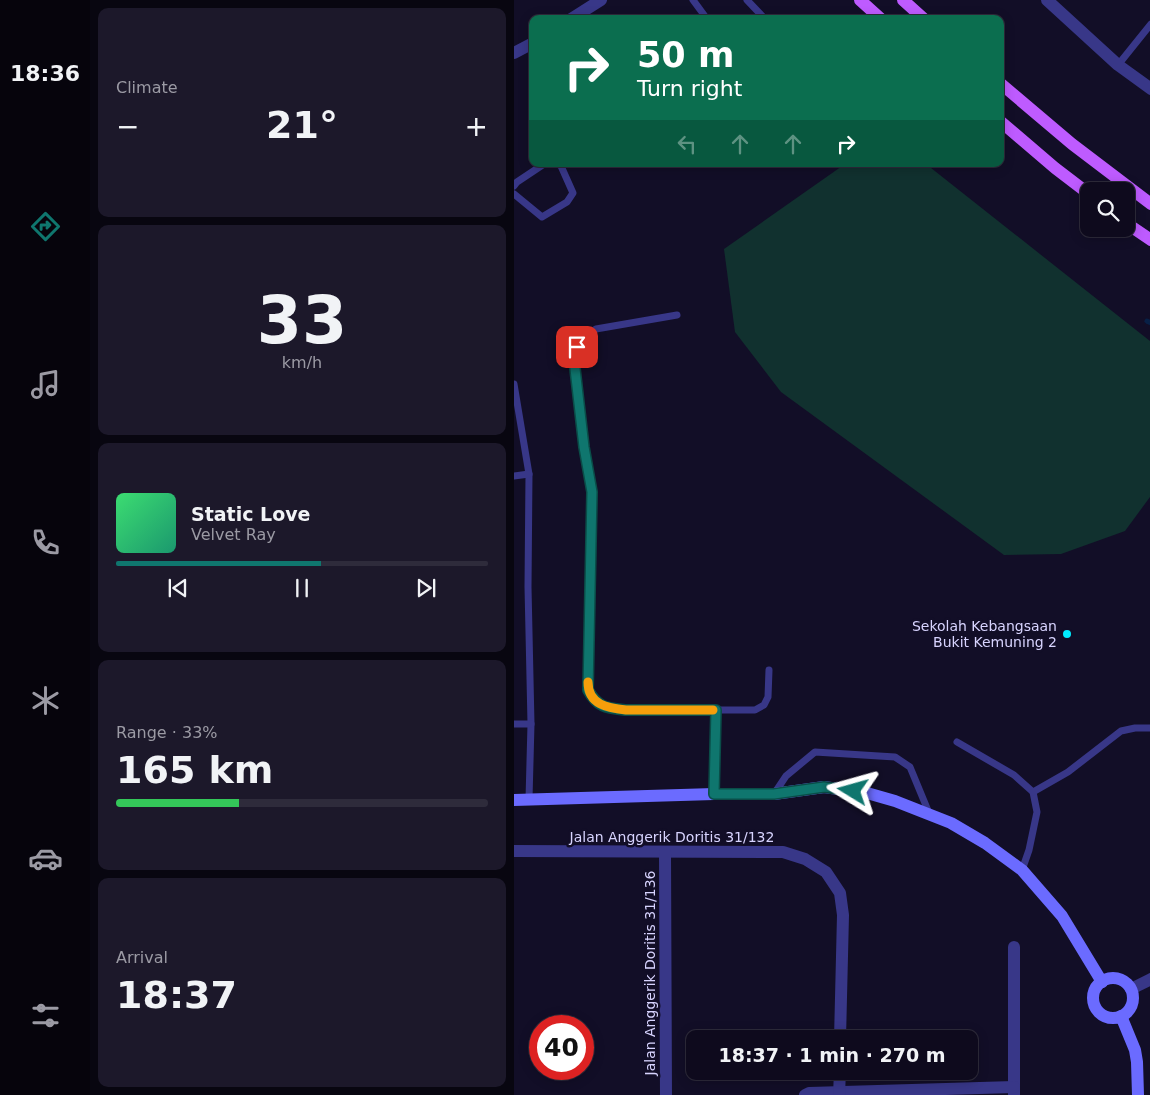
<!DOCTYPE html>
<meta charset="utf-8">
<style>
:root{--surface:#0e0a1d;--page:#1c182a;--text:#f1f3f6;--muted:#9b9aa4;--line:#2e2b3b;--accent:#0f766e}
body{margin:0;font-family:"DejaVu Sans",sans-serif;background:var(--page);color:var(--text);height:100vh;display:flex;flex-direction:column;font-size:19px;white-space:nowrap}
*{box-sizing:border-box;margin:0}
p{font-size:16px;color:var(--muted)}
.icon{flex:none;width:28px;height:28px;fill:none;stroke:currentColor;stroke-width:2;stroke-linecap:round;stroke-linejoin:round}
.map{position:relative;flex:1;overflow:hidden}
.side{display:flex;flex-direction:column;gap:8px;padding:8px;background:#080610;width:424px}
.side>*{flex:none}
.top-card{position:absolute;left:15px;top:15px;width:475px;height:152px;border-radius:10px;box-shadow:0 2px 12px #0003,0 0 0 1px var(--line);background:#0b6e4f;color:#fff;overflow:hidden}
.fabs{position:absolute;left:566px;top:182px;display:grid;gap:10px}
.fabs a{display:grid;place-items:center;width:55px;height:55px;border-radius:10px;background:var(--surface);box-shadow:0 2px 12px #0003,0 0 0 1px var(--line);font-size:25px}
.speed{position:absolute;left:15px;top:1015px;display:flex;gap:10px;font-size:25px;font-weight:700;text-align:center}
.speed>*{display:grid;place-content:center;width:65px;height:65px;border-radius:50%;background:var(--surface);box-shadow:0 2px 12px #0003,0 0 0 1px var(--line);line-height:1}
.speed .limit{border:8px solid #d22;background:#fff;color:#111}
.pin{position:absolute;display:grid;place-items:center;width:42px;height:42px;color:#fff;margin:-21px;border-radius:10px;box-shadow:0 2px 8px #0006}
.me{position:absolute;width:55px;margin:-28px;rotate:278deg;stroke-linejoin:round;filter:drop-shadow(0 0 4px #0008)}
.turn{display:flex;align-items:center;gap:18px;height:105px;padding:0 25px;font-size:22px}
.turn .icon{width:65px;height:65px;stroke-width:2.5}
.turn b{display:block;font-size:35px;line-height:42px}
.lanes{display:flex;align-items:center;height:48px;padding:0 25px;background:#0003;justify-content:center;gap:25px;direction:ltr}
.lanes .off{opacity:.35}
.big{font-size:38px;font-weight:800;line-height:1.1}
.side .card{flex:1;display:flex;flex-direction:column;justify-content:center;gap:8px;min-width:0;padding:0 18px;border-radius:10px;background:var(--page)}
.side .dial{align-items:center;gap:0}
.dial b{font-size:65px;line-height:1}
.song{display:flex;align-items:center;gap:15px}
.cover{width:60px;height:60px;border-radius:8px;background:linear-gradient(135deg,hsl(140 70% 55%),hsl(160 70% 35%))}
.played{height:5px;border-radius:2px;background:linear-gradient(90deg,var(--accent) 55%,var(--line) 55%)}
.keys{display:flex;justify-content:space-around;direction:ltr}
.heat{display:flex;justify-content:space-between;align-items:center;font-size:28px;direction:ltr}
.charge{height:8px;border-radius:4px;background:linear-gradient(90deg,#34c759 33%,var(--line) 0)}
.trip{position:absolute;left:172px;top:1030px;width:292px;height:50px;border-radius:10px;background:var(--surface);box-shadow:0 2px 12px #0003,0 0 0 1px var(--line);font-weight:800;line-height:50px;text-align:center}
main{display:flex;flex:1;min-height:0}
.menu{display:flex;flex-direction:column;width:90px;justify-content:space-around;align-items:center;background:#06040c;color:var(--muted)}
.menu .icon{width:35px;height:35px}
.menu .current{color:var(--accent)}
.menu b{font-size:22px;color:var(--text)}
.map>svg:first-child{display:block}
.green{fill:#11312f}
.lines{fill:none;stroke-linecap:round;stroke-linejoin:round}
.stream{stroke:#082046;stroke-width:5}
.lane{stroke:#383788;stroke-width:7}
.street{stroke:#383788;stroke-width:12}
.secondary{stroke:#6b6bff;stroke-width:12}
.primary{stroke:#be5bff;stroke-width:12}
.route-casing{stroke:#0a4d48;stroke-width:12}
.route{stroke:#0f766e;stroke-width:9}
.slow{stroke:#f59e0b;stroke-width:9}
.poi-dot{fill:#00ecff;stroke:#120e27;stroke-width:2}
.labels{text-anchor:middle;dominant-baseline:central;stroke-width:5;stroke-linejoin:round;paint-order:stroke}
.poi-label{font-size:14px;fill:#d8d4ff;stroke:#120e27;text-anchor:end}
.street-label{font-size:14px;fill:#d8d4ff;stroke:#120e27}
</style>
<main>
<nav class="menu">
<b>18:36</b>
<svg class="icon current" aria-label="directions" viewBox="0 0 24 24"><path d="M12 3l9 9-9 9-9-9zM9 14v-3h6M13 9l2 2-2 2"/></svg>
<svg class="icon" aria-label="music" viewBox="0 0 24 24"><path d="M9 18V5l10-2v13"/><circle cx="6" cy="18" r="3"/><circle cx="16" cy="16" r="3"/></svg>
<svg class="icon" aria-label="phone" viewBox="0 0 24 24"><path d="M5 4h4l2 5-3 2q2 4 5 5l2-3 5 2v4C11 20 4 13 5 4z"/></svg>
<svg class="icon" aria-label="climate" viewBox="0 0 24 24"><path d="M12 3v18M4 7l16 10M4 17L20 7"/></svg>
<svg class="icon" aria-label="car" viewBox="0 0 24 24"><path d="M5 17H2v-5l4-1 3-4h7l3 4 3 1v5h-3M9 17h6M6 11h13"/><circle cx="7" cy="17" r="2"/><circle cx="17" cy="17" r="2"/></svg>
<svg class="icon" aria-label="filters" viewBox="0 0 24 24"><path d="M4 7h16M4 17h16"/><circle cx="9" cy="7" r="2"/><circle cx="15" cy="17" r="2"/></svg>
</nav>
<section class="side">
<div class="card"><p>Climate</p>
<div class="heat"><a>−</a><b class="big">21°</b><a>+</a></div>
</div>
<div class="card dial"><b>33</b><p>km/h</p></div>
<div class="card">
<div class="song"><i class="cover"></i><div><b>Static Love</b><p>Velvet Ray</p></div></div>
<div class="played"></div>
<div class="keys"><svg class="icon" aria-label="previous" viewBox="0 0 24 24"><path d="M18 5L8 12l10 7zM5 5v14"/></svg><svg class="icon" aria-label="pause" viewBox="0 0 24 24"><path d="M8 5v14M16 5v14"/></svg><svg class="icon" aria-label="next" viewBox="0 0 24 24"><path d="M6 5l10 7-10 7zM19 5v14"/></svg></div>
</div>
<div class="card"><p>Range · 33%</p><b class="big">165 km</b><div class="charge"></div></div>
<div class="card"><p>Arrival</p><b class="big">18:37</b></div>
</section>
<div class="map">
<svg width="637" height="1095" viewBox="0 0 637 1095">
<rect width="100%" height="100%" fill="#120e27"/>
<path class="green" d="M 331,164 L 412,164 L 636,341 L 636,497 L 611,531 L 547,554 L 490,555 L 267,392 L 221,332 L 210,249 Z"/>
<g class="lines">
<path class="stream" d="M 633,321 L 637,323"/>
<g class="lane">
<path d="M 179,0 L 193,19"/>
<path d="M 233,0 L 251,19"/>
<path d="M 604,65 L 637,24"/>
<path d="M 0,186 L 3,182 L 30,164"/>
<path d="M 0,194 L 28,217 L 53,202 L 59,193 L 47,166 L 44,164"/>
<path d="M 163,315 L 82,329 C 67,339 64,342 60,360 L 70,447 L 78,492 L 74,689 C 84,708 93,708 112,710 L 241,710 L 250,705 L 254,697 L 255,670"/>
<path d="M 0,384 L 15,474 L 14,587 L 17,724 L 15,799"/>
<path d="M 0,476 L 15,474"/>
<path d="M 0,724 L 17,724"/>
<path d="M 443,742 L 500,775 L 519,792 L 523,812 L 515,850 L 508,870"/>
<path d="M 519,792 L 554,772 L 607,731 L 621,728 L 637,728"/>
<path d="M 200,794 L 202,710"/>
<path d="M 260,794 L 272,776 L 301,752 L 381,757 L 396,767 L 415,813"/>
</g>
<g class="street">
<path d="M 533,0 L 604,65 L 637,89"/>
<path d="M 57,19 L 87,0"/>
<path d="M 0,53 L 19,43"/>
<path d="M 0,851 L 269,852 L 291,859 L 312,872 L 326,893 L 329,915 L 326,1039"/>
<path d="M 151,852 L 152,1095"/>
<path d="M 617,989 L 637,979"/>
<path d="M 500,1094 L 500,947"/>
<path d="M 291,1095 L 295,1093 L 500,1087"/>
<path d="M 325,1095 L 326,1071"/>
</g>
<g class="secondary">
<path d="M 0,800 L 200,794 L 260,794 L 310,787 L 353,793 L 381,801 L 437,823 L 471,843 L 508,870 L 548,916 L 588,982"/>
<circle cx="599" cy="998" r="20"/>
<path d="M 607,1016 L 621,1050 L 623,1062 L 624,1095"/>
</g>
<g class="primary">
<path d="M 346,0 L 367,19"/>
<path d="M 389,0 L 410,19"/>
<path d="M 486,83 L 558,144 L 637,204"/>
<path d="M 486,121 L 541,168 L 575,194"/>
<path d="M 612,223 L 637,240"/>
</g>
</g>
<g class="lines">
<defs>
<path id="route" d="M 63,347 L 60,360 L 70,447 L 78,492 L 74,690 C 84,708 93,708 112,710 L 202,710 L 200,794 L 260,794 L 310,787 L 339,791"/>
</defs>
<use href="#route" class="route-casing"/>
<use href="#route" class="route"/>
<path class="slow" d="M 74,682 C 74,705 94,708 112,710 L 199,710"/>
</g>
<circle class="poi-dot" cx="553" cy="634" r="5"/>
<g class="labels">
<g class="poi-label">
<text x="543" y="626">Sekolah Kebangsaan<tspan x="543" dy="16">Bukit Kemuning 2</tspan></text>
</g>
<g class="street-label">
<text x="158" y="837">Jalan Anggerik Doritis 31/132</text>
<text transform="translate(136 973) rotate(-90)">Jalan Anggerik Doritis 31/136</text>
</g>
</g>
</svg>
<div class="fabs">
<a><svg class="icon" aria-label="search" viewBox="0 0 24 24"><circle cx="10" cy="10" r="6"/><path d="M15 15l6 6"/></svg></a>
</div>
<div class="speed"><div class="limit">40</div></div>
<div class="pin" style="left:63px;top:347px;background:#d93025"><svg class="icon" aria-label="arrive" viewBox="0 0 24 24"><path d="M6 21V4h12l-3 4 3 4H6"/></svg></div>
<svg class="me" style="left:339px;top:791px" viewBox="-20 -20 40 40"><path d="M0-17L14 15 0 8-14 15z" fill="#0f766e" stroke="#fff" stroke-width="4"/></svg>
<div class="trip">18:37 · 1 min · 270 m</div>
<div class="top-card">
<div class="turn"><svg class="icon" aria-label="right" viewBox="0 0 24 24"><path d="M7 20v-9h11M14 6l5 5-5 5"/></svg><div><b>50 m</b>Turn right</div></div>
<div class="lanes"><svg class="icon off" aria-label="left" viewBox="0 0 24 24"><path d="M17 20v-9H6M10 6l-5 5 5 5"/></svg><svg class="icon off" aria-label="ahead" viewBox="0 0 24 24"><path d="M12 20V5M6 11l6-6 6 6"/></svg><svg class="icon off" aria-label="ahead" viewBox="0 0 24 24"><path d="M12 20V5M6 11l6-6 6 6"/></svg><svg class="icon" aria-label="right" viewBox="0 0 24 24"><path d="M7 20v-9h11M14 6l5 5-5 5"/></svg></div>
</div>
</div>
</main>
